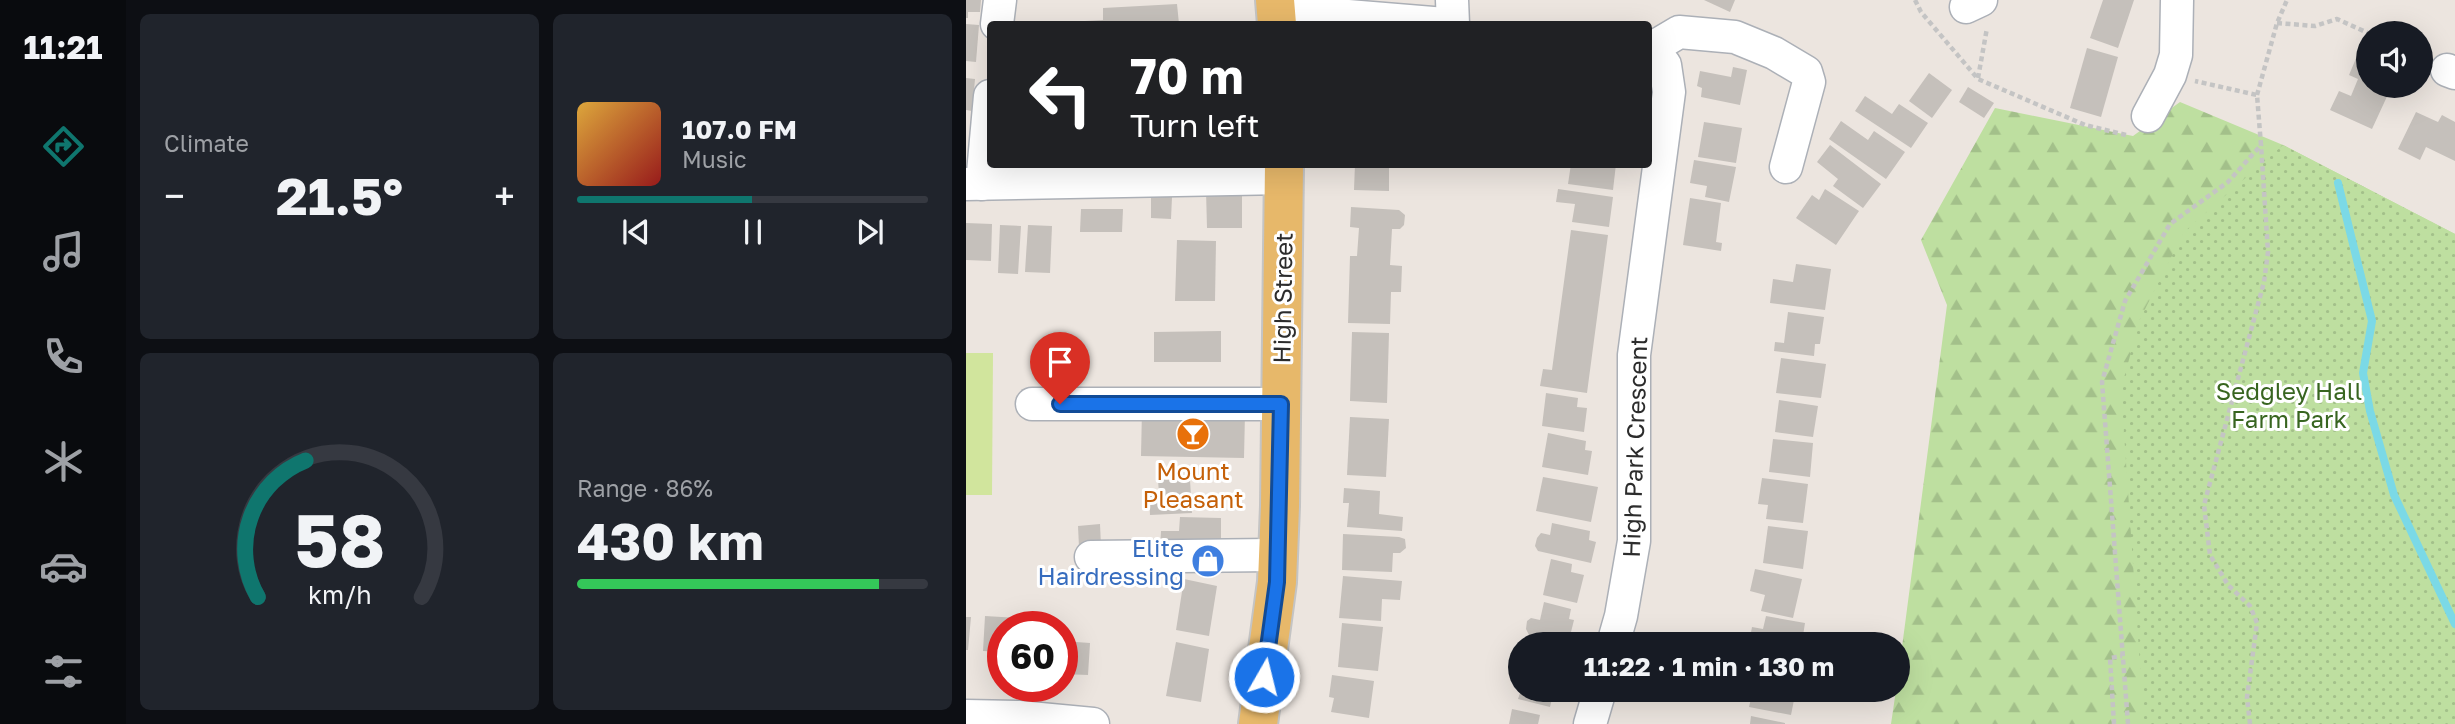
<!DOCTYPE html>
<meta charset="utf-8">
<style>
:root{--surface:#171b24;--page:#20242c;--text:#f1f3f6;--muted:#9ea1a6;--line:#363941;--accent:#0f766e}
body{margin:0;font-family:"Golos Text",sans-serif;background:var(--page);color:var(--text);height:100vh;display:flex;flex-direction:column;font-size:26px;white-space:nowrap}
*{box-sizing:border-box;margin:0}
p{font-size:23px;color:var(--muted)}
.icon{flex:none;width:38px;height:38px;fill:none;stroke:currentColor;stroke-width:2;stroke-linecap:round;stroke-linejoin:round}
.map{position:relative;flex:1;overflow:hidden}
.panel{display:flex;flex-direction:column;gap:14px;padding:14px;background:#0d0f14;width:840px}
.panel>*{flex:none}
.guide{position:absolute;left:21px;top:21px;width:665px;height:147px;border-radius:7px;box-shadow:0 7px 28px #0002;background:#202124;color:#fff;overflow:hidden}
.controls{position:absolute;left:1390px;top:21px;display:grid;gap:14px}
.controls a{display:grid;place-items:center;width:77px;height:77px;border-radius:50%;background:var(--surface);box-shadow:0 7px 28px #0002;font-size:35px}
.speed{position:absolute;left:21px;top:611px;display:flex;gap:14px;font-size:35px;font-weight:700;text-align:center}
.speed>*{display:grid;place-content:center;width:91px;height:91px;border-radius:50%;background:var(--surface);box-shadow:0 7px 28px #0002;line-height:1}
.speed .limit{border:10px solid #d22;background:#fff;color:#111}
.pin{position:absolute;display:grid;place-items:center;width:60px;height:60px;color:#fff;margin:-72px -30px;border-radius:50% 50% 50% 0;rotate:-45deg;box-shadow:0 0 7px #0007}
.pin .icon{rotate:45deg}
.me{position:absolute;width:77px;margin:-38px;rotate:8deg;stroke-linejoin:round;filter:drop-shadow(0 0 5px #0008)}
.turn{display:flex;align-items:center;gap:24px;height:147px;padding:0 28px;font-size:32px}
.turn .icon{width:91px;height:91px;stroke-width:2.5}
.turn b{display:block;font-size:49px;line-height:60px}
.big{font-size:52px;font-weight:700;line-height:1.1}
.panel .widget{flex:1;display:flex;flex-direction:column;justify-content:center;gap:10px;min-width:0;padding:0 24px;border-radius:10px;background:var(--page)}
.panel .dial{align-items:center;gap:0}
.dial svg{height:182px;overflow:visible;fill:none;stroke:var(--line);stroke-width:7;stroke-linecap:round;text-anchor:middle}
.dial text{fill:var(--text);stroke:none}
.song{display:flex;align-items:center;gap:21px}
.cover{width:84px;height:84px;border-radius:10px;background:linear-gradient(135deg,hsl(40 70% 55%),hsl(0 70% 35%))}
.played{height:7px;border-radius:4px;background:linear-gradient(90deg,var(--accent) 50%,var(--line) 50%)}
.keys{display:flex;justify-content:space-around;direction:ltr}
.heat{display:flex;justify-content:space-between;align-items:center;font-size:38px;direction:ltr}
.charge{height:10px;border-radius:5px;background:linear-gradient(90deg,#34c759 86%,var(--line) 0)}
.panel .tiles{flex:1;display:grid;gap:14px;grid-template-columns:repeat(2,1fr)}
.trip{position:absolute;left:542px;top:632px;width:402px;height:70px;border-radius:35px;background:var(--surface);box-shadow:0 7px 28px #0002;font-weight:700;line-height:70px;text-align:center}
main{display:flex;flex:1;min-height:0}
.tab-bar{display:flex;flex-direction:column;width:126px;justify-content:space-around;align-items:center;background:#090b0e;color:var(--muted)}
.tab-bar .icon{width:49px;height:49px}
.tab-bar .active{color:var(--accent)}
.tab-bar b{font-size:32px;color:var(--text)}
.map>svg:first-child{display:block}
.forest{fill:url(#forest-firs)}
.park{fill:url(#park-dots)}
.pitch{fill:#d1e59d}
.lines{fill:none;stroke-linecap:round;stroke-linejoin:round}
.stream{stroke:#7bd9e6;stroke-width:8}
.building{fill:#c5c0bb}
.minor-casing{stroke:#acb0b7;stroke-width:35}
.major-casing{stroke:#c4c4c4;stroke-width:42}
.path{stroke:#c4c4c4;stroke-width:4.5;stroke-dasharray:5 3.5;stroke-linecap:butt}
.minor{stroke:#fff;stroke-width:32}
.major{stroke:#e7b86a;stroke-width:38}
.route-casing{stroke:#114b97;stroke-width:18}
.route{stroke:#1a73e8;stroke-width:12}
.labels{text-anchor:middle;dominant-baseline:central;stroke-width:6;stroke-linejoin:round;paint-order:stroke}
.street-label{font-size:24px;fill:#2c2c2c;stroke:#fff}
.park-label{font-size:24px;fill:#386520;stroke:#fff}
.food-label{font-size:24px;fill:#c56008;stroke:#fff}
.shop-label{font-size:24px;fill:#366cbe;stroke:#fff;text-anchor:end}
</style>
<main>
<nav class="tab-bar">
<b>11:21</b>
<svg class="icon active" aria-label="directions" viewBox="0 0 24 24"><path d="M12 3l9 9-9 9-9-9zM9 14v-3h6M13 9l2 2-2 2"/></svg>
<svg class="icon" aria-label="music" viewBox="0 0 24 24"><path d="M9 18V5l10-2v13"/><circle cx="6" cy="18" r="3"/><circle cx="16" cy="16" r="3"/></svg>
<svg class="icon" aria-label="phone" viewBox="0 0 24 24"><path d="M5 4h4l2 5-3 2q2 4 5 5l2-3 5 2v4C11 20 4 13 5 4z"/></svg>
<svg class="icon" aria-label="climate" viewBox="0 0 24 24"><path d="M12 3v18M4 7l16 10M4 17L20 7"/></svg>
<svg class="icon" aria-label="car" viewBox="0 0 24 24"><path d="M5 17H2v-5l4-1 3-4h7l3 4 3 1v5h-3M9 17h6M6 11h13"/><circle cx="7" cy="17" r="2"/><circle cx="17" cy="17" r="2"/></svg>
<svg class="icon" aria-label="filters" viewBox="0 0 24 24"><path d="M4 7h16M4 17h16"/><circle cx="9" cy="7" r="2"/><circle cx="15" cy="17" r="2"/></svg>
</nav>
<section class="panel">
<div class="tiles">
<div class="widget"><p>Climate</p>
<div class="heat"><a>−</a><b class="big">21.5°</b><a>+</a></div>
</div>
<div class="widget">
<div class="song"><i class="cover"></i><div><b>107.0 FM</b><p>Music</p></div></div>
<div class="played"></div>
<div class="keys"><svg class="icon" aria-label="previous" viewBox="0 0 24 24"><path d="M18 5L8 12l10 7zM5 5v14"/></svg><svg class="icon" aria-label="pause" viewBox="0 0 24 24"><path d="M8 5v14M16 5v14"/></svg><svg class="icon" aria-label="next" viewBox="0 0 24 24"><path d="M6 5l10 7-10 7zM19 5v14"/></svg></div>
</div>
<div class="widget dial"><svg viewBox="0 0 100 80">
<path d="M14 69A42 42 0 1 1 86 69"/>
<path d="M14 69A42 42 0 0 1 35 9" stroke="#0f766e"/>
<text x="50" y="56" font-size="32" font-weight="700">58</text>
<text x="50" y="72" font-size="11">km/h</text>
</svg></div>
<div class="widget"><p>Range · 86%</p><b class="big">430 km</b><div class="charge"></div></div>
</div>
</section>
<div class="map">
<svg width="1489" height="724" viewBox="0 0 1489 724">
<defs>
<pattern id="forest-firs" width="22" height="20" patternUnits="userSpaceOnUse" patternTransform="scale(1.75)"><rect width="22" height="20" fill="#bedfa0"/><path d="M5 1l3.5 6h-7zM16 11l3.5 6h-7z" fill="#a3c08a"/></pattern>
<pattern id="park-dots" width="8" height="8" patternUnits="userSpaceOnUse" patternTransform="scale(1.75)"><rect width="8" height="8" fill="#bedfa0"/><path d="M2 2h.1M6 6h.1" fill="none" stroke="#a3c08a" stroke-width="1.8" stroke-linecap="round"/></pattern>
</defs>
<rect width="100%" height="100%" fill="#ece5df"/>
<path class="forest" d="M 1214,102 L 1317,145 L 1489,234 L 1489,724 L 925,724 L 930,690 L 933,690 L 933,670 L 981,305 L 955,240 L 1029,108 L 1167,136 Z"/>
<path class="park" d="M 1317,145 L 1489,234 L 1489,724 L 1178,724 L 1155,389 L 1174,319 L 1218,232 Z"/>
<path class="pitch" d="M 0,353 L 27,353 L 26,495 L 0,495 Z"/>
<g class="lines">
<path class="stream" d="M 1372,183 L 1406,321 L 1397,373 L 1404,411 L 1428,495 L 1489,624"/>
</g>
<g class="building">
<path d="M 0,0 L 15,0 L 14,12 L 2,12 L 2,18 L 0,18 Z"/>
<path d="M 738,0 L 769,0 L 764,12 Z"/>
<path d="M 1137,0 L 1168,0 L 1152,48 L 1124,38 Z"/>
<path d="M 211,4 L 213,24 L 119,24 L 119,21 L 137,20 L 137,8 Z"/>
<path d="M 0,24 L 13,25 L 10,62 L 0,61 Z"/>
<path d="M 1121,48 L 1152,57 L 1135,117 L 1104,108 Z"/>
<path d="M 1391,56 L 1402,61 L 1402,86 L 1415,86 L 1424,90 L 1406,129 L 1364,110 L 1373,91 L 1385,96 L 1392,79 L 1383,75 Z"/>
<path d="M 767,67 L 781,70 L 774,105 L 735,97 L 736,88 L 731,86 L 734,71 L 765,77 Z"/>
<path d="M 963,73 L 986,90 L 966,118 L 943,101 Z"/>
<path d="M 0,78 L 9,79 L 6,111 L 0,110 Z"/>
<path d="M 1002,87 L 1028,103 L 1018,118 L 993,102 Z"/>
<path d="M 899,96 L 926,114 L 933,104 L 962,123 L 945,148 L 889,111 Z"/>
<path d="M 1450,112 L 1472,122 L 1476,115 L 1489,122 L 1489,161 L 1460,147 L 1454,160 L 1432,149 Z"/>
<path d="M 875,121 L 902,140 L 908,131 L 939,152 L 920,179 L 863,139 Z"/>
<path d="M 738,122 L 776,128 L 770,163 L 732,157 Z"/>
<path d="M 864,145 L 915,184 L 897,208 L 867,186 L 872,179 L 851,162 Z"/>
<path d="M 728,160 L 770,167 L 763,202 L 739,197 L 741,186 L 724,183 Z"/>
<path d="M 389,164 L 423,164 L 423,191 L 388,190 Z"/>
<path d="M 605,164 L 650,164 L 647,190 L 602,184 Z"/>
<path d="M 592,189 L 647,197 L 643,227 L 606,222 L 609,204 L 590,202 Z"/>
<path d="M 859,189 L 893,211 L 870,245 L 830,218 L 846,195 L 853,200 Z"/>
<path d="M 240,190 L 276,190 L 276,228 L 241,228 Z"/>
<path d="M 185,196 L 206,197 L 205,219 L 185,218 Z"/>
<path d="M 724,198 L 755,203 L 750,242 L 756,243 L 755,251 L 717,245 Z"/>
<path d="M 385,207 L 433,210 L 439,215 L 438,225 L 434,229 L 426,229 L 424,265 L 436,266 L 435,292 L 425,292 L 424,324 L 382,323 L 384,256 L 391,256 L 393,228 L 384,227 Z"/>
<path d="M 115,209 L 157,209 L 156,232 L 114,232 Z"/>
<path d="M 0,223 L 26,224 L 25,261 L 0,260 Z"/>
<path d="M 34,225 L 55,226 L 52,274 L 32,273 Z"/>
<path d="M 62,225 L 86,226 L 84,273 L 59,272 Z"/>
<path d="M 605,230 L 642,235 L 621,393 L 574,386 L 577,369 L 586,370 Z"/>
<path d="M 211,240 L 250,241 L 249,301 L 209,301 Z"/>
<path d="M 830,264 L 865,269 L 859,310 L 804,303 L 807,279 L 827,282 Z"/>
<path d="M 822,312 L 858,317 L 854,344 L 849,344 L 848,356 L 808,351 L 809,342 L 818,343 Z"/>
<path d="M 255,331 L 255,362 L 188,362 L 188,332 Z"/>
<path d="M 386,332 L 423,333 L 421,403 L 384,401 Z"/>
<path d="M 815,358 L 860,364 L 855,398 L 810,393 Z"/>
<path d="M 580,393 L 612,398 L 611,407 L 621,408 L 618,432 L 576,426 Z"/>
<path d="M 813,400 L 852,406 L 847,437 L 809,432 Z"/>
<path d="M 176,410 L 279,413 L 278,458 L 175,456 Z"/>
<path d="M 384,417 L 423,419 L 420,477 L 381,475 Z"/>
<path d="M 582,433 L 620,441 L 619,450 L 626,451 L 622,475 L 576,467 Z"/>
<path d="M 807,439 L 847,443 L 844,477 L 803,472 Z"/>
<path d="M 577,477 L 632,487 L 625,522 L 570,511 Z"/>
<path d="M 796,478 L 842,484 L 837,523 L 800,519 L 802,505 L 792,504 Z"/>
<path d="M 192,480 L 224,480 L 226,513 L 184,515 L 183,495 L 193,494 Z"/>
<path d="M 378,488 L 414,491 L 413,514 L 437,517 L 436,531 L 381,527 L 383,503 L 377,503 Z"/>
<path d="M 214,517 L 255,518 L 255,551 L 194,550 L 195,531 L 213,531 Z"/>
<path d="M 586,523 L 624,531 L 623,540 L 630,542 L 625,563 L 572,551 L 569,546 L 571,538 L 575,533 L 584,535 Z"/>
<path d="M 134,524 L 135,546 L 113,547 L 112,526 Z"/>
<path d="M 802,526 L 842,531 L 837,569 L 797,563 Z"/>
<path d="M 377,534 L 433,537 L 439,539 L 440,548 L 434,553 L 427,553 L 426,572 L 376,570 Z"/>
<path d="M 585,559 L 606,564 L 605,572 L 618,575 L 611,603 L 577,595 Z"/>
<path d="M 789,569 L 836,579 L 827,618 L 795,611 L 799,595 L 784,591 Z"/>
<path d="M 377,576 L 436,581 L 434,600 L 416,599 L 415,621 L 373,618 Z"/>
<path d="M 218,579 L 251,586 L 243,636 L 210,630 Z"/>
<path d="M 578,602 L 605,609 L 603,619 L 608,620 L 602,644 L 563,635 L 560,629 L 561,621 L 565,618 L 574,620 Z"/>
<path d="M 19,616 L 67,619 L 66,626 L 37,626 L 37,652 L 17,651 Z"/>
<path d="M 800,616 L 839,623 L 836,642 L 783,643 L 786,627 L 797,629 Z"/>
<path d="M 0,617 L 5,617 L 2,650 L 0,650 Z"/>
<path d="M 376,623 L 417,627 L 412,671 L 372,667 Z"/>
<path d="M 96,641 L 124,643 L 122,675 L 96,674 Z"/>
<path d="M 210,642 L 243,649 L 235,702 L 200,696 Z"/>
<path d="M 366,675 L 408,681 L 403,718 L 365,712 L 368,698 L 363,697 Z"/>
<path d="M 555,690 L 588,690 L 584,707 L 552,699 Z"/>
<path d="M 787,690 L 830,690 L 825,715 L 783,707 Z"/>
<path d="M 546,709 L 574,715 L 572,724 L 543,724 Z"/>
<path d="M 785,716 L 819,723 L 819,724 L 784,724 Z"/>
</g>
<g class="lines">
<defs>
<g id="minor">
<path d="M 486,0 L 487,24"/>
<path d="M 1000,7 L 1015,0"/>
<path d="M 310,10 L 479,24"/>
<path d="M 31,24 L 34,0"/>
<path d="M 686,48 L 713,32 L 769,37 L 808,53 L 840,72 L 843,82 L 820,167"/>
<path d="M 1481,70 L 1489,73"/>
<path d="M 1182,116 L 1204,75 L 1210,55 L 1211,0"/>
<path d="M 0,184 L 318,178"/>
<path d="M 16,184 L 24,96"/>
<path d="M 66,404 L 315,404"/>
<path d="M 125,557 L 312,555"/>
<path d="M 647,644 L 655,616 L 668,541 L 668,355 L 703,92 L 699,65 L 686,48 L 682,48"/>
<path d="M 0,716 L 53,717 L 127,724"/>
<path d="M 624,724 L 634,690"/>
</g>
<g id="major">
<path d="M 309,0 L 311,24"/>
<path d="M 292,724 L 311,582 L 314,506 L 318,164"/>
</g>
</defs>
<use href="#minor" class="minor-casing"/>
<use href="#major" class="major-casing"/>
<g class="path">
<path d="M 949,0 L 955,12 L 1012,79 L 1119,125 L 1160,135"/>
<path d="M 1311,23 L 1349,26 L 1371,19 L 1402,33"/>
<path d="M 1012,78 L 1021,28"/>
<path d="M 1291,95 L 1311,23 L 1321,0"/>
<path d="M 1148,724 L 1144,658 L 1156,656"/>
<path d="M 1162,724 L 1136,382 L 1159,301 L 1204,224 L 1262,182 L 1295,145 L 1291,95 L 1229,81"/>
<path d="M 1284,724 L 1281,697 L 1291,623 L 1284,606 L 1262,585 L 1244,555 L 1238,505 L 1298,282 L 1302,252 L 1295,145"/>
</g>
<use href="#minor" class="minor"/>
<use href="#major" class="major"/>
</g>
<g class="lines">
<defs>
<path id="route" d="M 94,404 L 315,404 L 311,582 L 298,677"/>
</defs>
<use href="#route" class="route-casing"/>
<use href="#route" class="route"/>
</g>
<defs>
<symbol id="bar-disc" viewBox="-11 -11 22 22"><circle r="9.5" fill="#e8710a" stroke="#fff"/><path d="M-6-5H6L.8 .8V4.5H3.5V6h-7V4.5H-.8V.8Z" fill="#fff"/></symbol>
<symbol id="shop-disc" viewBox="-11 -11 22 22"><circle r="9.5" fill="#3f7fe0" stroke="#fff"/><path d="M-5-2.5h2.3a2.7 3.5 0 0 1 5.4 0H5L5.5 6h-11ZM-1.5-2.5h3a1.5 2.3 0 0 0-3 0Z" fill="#fff"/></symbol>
</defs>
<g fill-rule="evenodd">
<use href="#bar-disc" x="208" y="415" width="38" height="38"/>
<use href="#shop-disc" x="223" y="542" width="38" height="38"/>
</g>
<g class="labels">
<g class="street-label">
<text transform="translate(316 298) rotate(-89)">High Street</text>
<text transform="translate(668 447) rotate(-88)">High Park Crescent</text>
</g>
<g class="park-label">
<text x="1323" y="390">Sedgley Hall<tspan x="1323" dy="28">Farm Park</tspan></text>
</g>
<g class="food-label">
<text x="227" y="470">Mount<tspan x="227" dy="28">Pleasant</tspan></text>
</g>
<g class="shop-label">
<text x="218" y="547">Elite<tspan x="218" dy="28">Hairdressing</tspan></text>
</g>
</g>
</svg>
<div class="controls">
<a><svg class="icon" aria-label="sound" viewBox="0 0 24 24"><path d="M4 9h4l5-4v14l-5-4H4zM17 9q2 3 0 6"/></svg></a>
</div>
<div class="speed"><div class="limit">60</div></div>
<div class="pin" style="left:94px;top:404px;background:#d93025"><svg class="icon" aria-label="arrive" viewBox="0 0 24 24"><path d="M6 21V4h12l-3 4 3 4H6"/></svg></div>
<svg class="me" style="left:298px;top:677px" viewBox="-20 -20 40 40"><circle r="17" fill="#1a73e8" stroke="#fff" stroke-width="3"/><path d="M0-11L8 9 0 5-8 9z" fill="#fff"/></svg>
<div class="trip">11:22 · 1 min · 130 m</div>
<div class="guide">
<div class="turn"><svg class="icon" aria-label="left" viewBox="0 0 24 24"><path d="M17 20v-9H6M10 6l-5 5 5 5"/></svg><div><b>70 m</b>Turn left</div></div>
</div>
</div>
</main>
